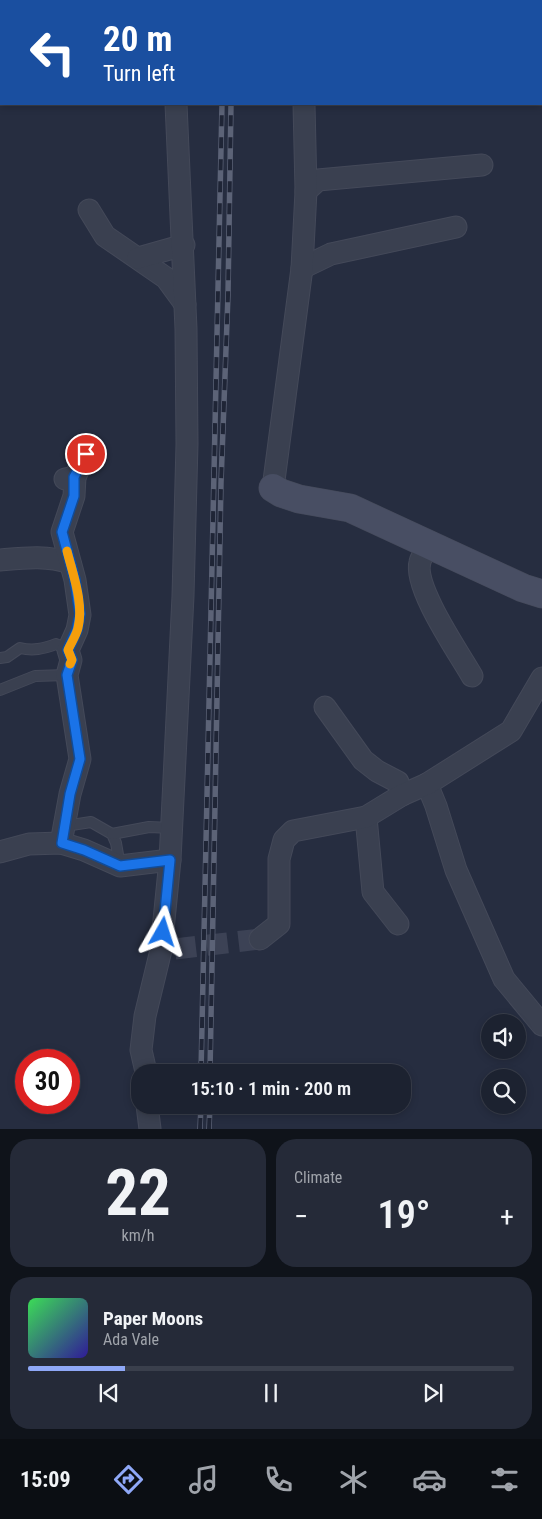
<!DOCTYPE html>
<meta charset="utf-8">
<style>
:root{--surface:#1c2230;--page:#252a38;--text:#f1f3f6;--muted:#a0a4ab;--line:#3a3f4c;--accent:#8fa8f7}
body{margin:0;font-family:"Roboto Condensed",sans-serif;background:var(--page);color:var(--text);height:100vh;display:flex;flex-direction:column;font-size:19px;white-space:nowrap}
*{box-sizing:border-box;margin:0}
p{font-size:16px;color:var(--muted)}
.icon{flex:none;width:28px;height:28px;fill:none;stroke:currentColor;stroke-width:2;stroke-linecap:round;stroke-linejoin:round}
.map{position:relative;height:1129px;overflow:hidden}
.details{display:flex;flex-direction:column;gap:10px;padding:10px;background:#0f131a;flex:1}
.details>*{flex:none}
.banner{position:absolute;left:0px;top:0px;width:542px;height:105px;box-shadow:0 2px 8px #0003,0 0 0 1px var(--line);background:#1a4fa0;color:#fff;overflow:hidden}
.tools{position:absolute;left:481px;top:1014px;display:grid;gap:10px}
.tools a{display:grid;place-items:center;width:45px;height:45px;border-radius:50%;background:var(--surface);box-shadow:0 2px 8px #0003,0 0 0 1px var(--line);font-size:25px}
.speed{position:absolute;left:15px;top:1049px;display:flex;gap:10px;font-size:25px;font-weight:700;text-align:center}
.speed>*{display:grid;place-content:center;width:65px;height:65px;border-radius:50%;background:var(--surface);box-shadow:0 2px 8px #0003,0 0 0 1px var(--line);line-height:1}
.speed .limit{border:8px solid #d22;background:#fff;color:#111}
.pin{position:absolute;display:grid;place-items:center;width:42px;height:42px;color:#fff;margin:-21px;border:2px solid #fff;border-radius:50%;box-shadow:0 1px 5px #0007}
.me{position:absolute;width:55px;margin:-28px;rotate:6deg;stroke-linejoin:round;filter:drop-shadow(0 0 4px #0008)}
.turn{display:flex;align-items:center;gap:18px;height:105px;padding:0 20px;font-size:22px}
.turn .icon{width:65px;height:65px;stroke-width:2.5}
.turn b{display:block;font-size:35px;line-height:42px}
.big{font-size:38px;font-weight:600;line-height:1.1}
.details .tile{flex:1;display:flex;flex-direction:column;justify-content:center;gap:8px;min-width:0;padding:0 18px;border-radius:20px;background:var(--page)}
.details .dial{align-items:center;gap:0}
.dial b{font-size:65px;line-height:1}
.song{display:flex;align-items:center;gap:15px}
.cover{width:60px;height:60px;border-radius:8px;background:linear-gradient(135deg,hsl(130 70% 55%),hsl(250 70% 35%))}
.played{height:5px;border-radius:2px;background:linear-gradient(90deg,var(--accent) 20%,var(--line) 20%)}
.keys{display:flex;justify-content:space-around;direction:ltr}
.heat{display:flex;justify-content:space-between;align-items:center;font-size:28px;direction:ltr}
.details .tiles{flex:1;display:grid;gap:10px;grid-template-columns:1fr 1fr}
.tile:last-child{grid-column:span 2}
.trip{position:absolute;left:131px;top:1064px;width:280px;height:50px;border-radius:20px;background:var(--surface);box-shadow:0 2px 8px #0003,0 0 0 1px var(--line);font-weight:600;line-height:50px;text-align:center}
.tabs{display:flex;height:80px;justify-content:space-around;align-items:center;background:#0b0e13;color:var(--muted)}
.tabs .icon{width:35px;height:35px}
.tabs .on{color:var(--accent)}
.tabs b{font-size:22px;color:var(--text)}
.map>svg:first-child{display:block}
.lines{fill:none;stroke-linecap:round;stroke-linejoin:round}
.street-tunnel{stroke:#3c4255;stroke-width:21;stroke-dasharray:21 11;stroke-linecap:butt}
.lane-casing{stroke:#444959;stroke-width:12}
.street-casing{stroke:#444959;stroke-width:23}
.secondary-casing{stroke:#444959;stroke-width:29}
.lane{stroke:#3a4050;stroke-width:10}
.street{stroke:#3a4050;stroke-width:21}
.secondary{stroke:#484e63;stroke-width:28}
.rail-casing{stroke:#5c6377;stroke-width:5.5}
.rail{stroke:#1f2536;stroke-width:4;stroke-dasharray:11;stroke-linecap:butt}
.route-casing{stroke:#114b97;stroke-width:12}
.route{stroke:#1a73e8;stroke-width:9}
.slow{stroke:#f59e0b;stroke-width:9}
</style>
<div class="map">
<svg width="542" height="1129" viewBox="0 0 542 1129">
<rect width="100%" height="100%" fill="#262d40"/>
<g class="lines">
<path class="street-tunnel" d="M 175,949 L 260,939"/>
<defs>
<g id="lane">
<path d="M 0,658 L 7,657 L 20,648 C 33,651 43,649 56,644 L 68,650"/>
<path d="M 0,690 L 35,676 L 67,675"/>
<path d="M 65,826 L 91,822 L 112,834 L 116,843 L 120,866"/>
<path d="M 112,834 L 149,827 L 172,828"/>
</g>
<g id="street">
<path d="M 59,1 L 61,0"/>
<path d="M 176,1 L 176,0"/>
<path d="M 303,1 L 303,0"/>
<path d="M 306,191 L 318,180 L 482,165"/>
<path d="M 89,210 L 105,236 L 166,278 L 185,304"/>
<path d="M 138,258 L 184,245"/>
<path d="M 302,268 L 331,254 L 456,227"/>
<path d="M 75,477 L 86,454"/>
<path d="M 273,488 L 302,268 L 306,191 L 304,104"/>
<path d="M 430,545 C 427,550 421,556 420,562 C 413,587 459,653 472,676"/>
<path d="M 0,560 C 23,558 47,555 70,563"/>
<path d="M 325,707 L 363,760 L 377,771 L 398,782 L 402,795"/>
<path d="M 427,784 L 436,806 L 456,870 L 504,979 L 542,1025"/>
<path d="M 366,817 L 373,892 L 398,924"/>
<path d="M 61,843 L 70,794 L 80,759 L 67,675 L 71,660 L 68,650 L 77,630 L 80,615 L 75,580 L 62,532 L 74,496 L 75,477 L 65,479"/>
<path d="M 0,852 L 29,844 L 61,843 L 84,850 L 120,866 L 170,860"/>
<path d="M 260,939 L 279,924 L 279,859 L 284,840 L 293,831 L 366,817 L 402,795 L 427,784 L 511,731 L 542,678"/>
<path d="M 146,1072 L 141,1050 L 145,1016 L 161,950 L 170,860 L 183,596 L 187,444 L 186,329 L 176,104"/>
<path d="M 147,1105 L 150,1129"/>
</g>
<path id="secondary" d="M 273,488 L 281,493 L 299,499 L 350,508 L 523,588 L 542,594"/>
</defs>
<use href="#lane" class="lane-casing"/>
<use href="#street" class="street-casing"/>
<use href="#secondary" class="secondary-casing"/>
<use href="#lane" class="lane"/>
<use href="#street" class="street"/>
<use href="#secondary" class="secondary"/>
<defs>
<g id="rail">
<path d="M 224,1 L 224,0"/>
<path d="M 234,1 L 234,0"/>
<path d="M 201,1072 L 222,104"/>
<path d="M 210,1072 L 221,483 L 228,295 L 231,104"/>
<path d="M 200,1129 L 201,1105"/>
<path d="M 209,1129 L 210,1105"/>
</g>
</defs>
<use href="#rail" class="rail-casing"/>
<use href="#rail" class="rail"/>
</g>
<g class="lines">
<defs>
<path id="route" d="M 86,454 L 74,477 L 74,496 L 62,532 L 75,580 L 80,614 L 77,630 L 68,650 L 72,660 L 67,675 L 80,759 L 70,794 L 62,843 L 84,850 L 120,866 L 170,860 L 163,932"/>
</defs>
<use href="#route" class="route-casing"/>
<use href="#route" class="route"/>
<path class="slow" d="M 67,551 C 73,575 84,603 78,628 C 76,636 71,643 68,650 L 72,660 L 70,664"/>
</g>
</svg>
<div class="tools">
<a><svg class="icon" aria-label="sound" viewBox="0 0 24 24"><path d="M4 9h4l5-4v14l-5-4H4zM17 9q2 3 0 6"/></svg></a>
<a><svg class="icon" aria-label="search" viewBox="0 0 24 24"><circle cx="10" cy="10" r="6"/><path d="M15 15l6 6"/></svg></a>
</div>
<div class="speed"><div class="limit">30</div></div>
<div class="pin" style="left:86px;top:454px;background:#d93025"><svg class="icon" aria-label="arrive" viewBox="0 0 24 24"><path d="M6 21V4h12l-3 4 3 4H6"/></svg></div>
<svg class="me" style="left:163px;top:932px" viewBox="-20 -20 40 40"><path d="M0-17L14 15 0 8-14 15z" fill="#1a73e8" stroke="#fff" stroke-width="4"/></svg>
<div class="trip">15:10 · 1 min · 200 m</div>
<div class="banner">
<div class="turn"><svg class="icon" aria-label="left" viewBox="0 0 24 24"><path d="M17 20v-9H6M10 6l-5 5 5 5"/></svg><div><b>20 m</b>Turn left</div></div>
</div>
</div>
<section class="details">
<div class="tiles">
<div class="tile dial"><b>22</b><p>km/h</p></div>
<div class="tile"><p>Climate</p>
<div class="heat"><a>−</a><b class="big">19°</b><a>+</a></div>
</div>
<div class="tile">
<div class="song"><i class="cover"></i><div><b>Paper Moons</b><p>Ada Vale</p></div></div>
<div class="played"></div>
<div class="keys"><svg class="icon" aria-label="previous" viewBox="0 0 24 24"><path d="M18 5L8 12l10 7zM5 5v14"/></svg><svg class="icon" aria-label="pause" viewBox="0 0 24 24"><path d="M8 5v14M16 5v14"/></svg><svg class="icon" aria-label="next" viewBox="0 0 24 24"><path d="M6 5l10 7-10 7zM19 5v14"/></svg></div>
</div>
</div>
</section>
<nav class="tabs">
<b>15:09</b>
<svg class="icon on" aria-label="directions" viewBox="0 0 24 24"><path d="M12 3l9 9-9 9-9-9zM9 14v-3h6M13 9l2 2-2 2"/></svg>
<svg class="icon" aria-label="music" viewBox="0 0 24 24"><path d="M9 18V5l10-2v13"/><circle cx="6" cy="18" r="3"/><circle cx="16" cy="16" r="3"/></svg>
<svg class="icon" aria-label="phone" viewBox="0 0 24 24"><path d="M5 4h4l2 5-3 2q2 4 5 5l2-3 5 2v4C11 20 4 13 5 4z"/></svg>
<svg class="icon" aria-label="climate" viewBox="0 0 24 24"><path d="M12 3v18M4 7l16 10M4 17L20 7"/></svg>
<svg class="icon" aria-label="car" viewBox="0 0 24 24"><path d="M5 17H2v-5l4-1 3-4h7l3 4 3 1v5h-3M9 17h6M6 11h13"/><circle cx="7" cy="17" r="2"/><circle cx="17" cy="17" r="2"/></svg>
<svg class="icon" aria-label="filters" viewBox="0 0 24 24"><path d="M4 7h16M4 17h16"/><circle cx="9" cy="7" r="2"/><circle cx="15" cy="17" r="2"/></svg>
</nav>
